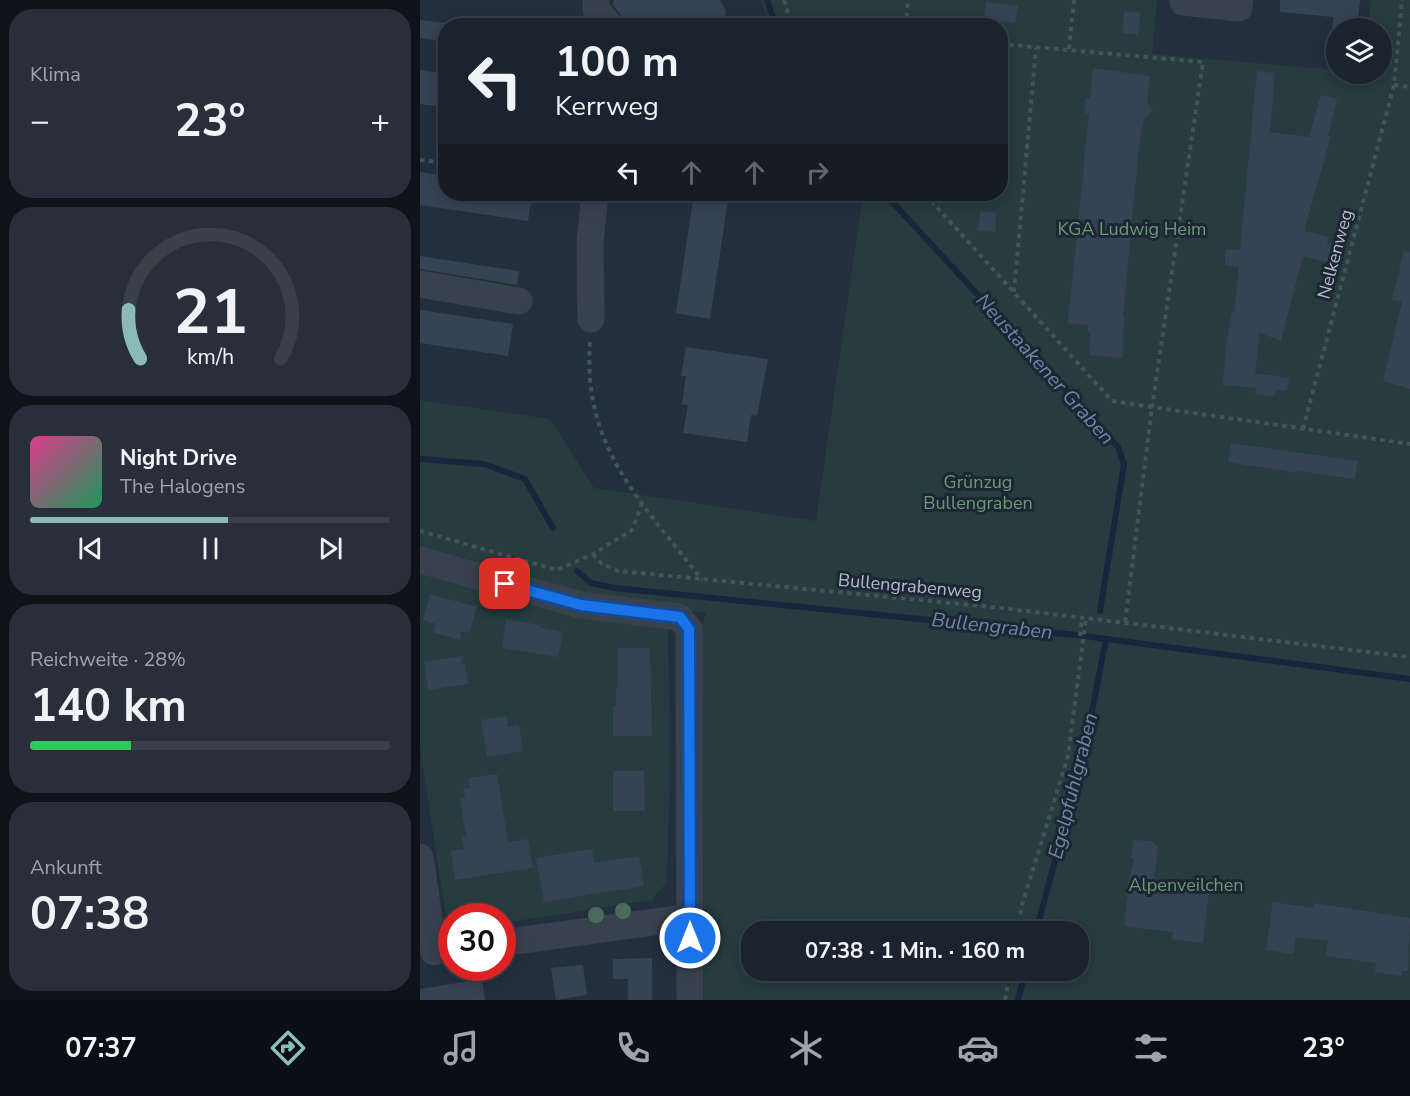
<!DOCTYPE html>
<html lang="de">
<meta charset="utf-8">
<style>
:root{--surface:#1b232e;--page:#282f3a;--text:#f1f3f6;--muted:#a0a4aa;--line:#39404a;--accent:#8bbbb9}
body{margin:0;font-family:"Nunito Sans",sans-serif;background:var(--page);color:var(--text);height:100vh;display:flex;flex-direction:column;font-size:22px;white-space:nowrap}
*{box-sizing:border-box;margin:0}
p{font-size:20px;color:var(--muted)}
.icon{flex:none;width:33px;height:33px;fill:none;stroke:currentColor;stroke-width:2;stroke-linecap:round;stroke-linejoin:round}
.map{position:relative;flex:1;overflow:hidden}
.sheet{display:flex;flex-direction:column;gap:9px;padding:9px;background:#0f1319;width:420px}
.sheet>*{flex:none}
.hud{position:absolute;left:18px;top:18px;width:570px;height:183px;border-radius:24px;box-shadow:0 3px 15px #0003,0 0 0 2px var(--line);background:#1b232e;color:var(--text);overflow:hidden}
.fabs{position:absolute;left:906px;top:18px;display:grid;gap:12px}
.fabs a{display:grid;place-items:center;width:66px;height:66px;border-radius:50%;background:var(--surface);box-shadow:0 3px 15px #0003,0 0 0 2px var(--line);font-size:30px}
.speed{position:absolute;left:18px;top:903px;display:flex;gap:12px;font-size:30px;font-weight:700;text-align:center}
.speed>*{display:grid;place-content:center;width:78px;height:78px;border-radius:50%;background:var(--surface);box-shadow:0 3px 15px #0003,0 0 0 2px var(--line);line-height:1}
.speed .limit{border:9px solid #d22;background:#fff;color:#111}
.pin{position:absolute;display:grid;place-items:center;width:51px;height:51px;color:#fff;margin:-26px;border-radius:12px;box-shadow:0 3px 9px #0006}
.me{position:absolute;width:66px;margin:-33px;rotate:0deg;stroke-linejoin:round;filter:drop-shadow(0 0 4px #0008)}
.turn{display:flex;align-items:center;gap:21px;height:126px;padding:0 18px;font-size:27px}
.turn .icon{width:78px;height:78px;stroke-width:2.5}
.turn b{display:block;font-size:42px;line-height:51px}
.lanes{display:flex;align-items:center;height:57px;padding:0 18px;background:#0003;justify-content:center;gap:30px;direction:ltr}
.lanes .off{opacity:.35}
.big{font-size:45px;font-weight:700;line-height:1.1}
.sheet .widget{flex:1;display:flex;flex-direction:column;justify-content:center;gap:9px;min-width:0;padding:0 21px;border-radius:24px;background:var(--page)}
.sheet .dial{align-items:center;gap:0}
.dial svg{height:156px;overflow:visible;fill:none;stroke:var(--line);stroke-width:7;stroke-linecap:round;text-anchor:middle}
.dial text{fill:var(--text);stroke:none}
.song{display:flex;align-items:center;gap:18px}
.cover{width:72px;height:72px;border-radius:9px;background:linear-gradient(135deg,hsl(330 70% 55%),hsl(150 70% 35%))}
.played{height:6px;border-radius:3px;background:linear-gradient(90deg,var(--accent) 55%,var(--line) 55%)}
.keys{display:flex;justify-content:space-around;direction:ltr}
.heat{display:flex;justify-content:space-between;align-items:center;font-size:33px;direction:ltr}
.charge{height:9px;border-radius:4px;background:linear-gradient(90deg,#34c759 28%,var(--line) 0)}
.trip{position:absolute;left:321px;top:921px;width:348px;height:60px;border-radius:24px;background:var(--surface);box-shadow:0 3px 15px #0003,0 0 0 2px var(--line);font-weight:700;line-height:60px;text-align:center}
.dock{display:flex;height:96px;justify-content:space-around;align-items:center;background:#0b0e12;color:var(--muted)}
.dock .icon{width:42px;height:42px}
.dock .active{color:var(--accent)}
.dock b{font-size:27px;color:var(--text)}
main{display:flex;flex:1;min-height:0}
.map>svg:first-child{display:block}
.green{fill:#263c3f;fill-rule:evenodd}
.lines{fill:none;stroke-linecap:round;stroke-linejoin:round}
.stream{stroke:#17263c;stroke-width:6}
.building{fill:#364354}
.path{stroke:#3f5557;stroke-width:4;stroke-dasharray:4.5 4.5;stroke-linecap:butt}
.minor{stroke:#38414e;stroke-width:27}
.tree{fill:#4b6a5d}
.route-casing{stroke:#114b97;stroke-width:15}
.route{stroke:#1a73e8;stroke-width:10}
.labels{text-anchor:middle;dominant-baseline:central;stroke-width:6;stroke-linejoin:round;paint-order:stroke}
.park-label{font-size:18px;fill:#6b9a76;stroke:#1d2633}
.street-label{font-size:18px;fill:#b4bcc9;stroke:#1d2633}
.water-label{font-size:20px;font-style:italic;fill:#6d86a8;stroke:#1d2633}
</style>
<main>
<section class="sheet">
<div class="widget"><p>Klima</p>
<div class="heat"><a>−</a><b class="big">23°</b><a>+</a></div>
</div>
<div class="widget dial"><svg viewBox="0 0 100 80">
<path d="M14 69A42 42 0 1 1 86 69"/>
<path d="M14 69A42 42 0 0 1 8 44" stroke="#8bbbb9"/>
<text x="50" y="56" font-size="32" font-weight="700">21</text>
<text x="50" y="72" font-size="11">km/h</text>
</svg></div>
<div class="widget">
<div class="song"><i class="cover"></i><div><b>Night Drive</b><p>The Halogens</p></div></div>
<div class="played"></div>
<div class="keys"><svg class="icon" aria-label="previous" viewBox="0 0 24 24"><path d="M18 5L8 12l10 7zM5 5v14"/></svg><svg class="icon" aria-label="pause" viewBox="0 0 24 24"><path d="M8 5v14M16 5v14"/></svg><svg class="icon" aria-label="next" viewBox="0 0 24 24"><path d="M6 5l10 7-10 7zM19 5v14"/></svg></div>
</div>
<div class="widget"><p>Reichweite · 28%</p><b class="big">140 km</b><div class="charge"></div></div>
<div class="widget"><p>Ankunft</p><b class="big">07:38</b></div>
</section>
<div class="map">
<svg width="990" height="1000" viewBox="0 0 990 1000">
<rect width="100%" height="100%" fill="#242f3e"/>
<g class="green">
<path d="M 341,0 L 737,0 L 732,54 L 916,70 L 916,74 L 962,74 L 962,28 L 948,28 L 951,0 L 990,0 L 990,1000 L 284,1000 L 282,625 L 286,613 L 181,601 L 41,557 L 0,548 L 0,400 L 130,419 L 174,488 L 396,521 L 443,194 L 580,194 L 580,26 L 350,25 ZM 332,932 L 658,932 L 658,970 L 332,970 Z"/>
<path d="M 0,570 L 248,624 L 250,763 L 247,882 L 232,900 L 83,923 L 82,916 L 32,916 L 31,921 L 26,917 L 0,748 Z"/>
</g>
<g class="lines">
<g class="stream">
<path d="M 347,0 L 356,26"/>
<path d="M 465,194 L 698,447 L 704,464 L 680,611"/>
<path d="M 0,459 L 64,464 L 105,479 L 133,528"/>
<path d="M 157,571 L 171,583 L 195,588 L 656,635 L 990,679"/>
<path d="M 616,932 L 665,748 L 686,639"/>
<path d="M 598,1000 L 606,970"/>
</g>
</g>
<g class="building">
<path d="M 194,0 L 300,0 L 306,11 L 305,26 L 230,26 L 206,22 L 193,5 Z"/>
<path d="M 860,0 L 940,0 L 937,28 L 912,28 L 914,17 L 860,12 Z"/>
<path d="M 566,2 L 598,6 L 595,23 L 565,20 Z"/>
<path d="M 704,11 L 720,13 L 718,35 L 702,33 Z"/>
<path d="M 0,20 L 26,23 L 26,42 L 0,38 Z"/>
<path d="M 673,68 L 730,76 L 727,103 L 733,110 L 723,121 L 719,146 L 703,317 L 705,318 L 702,338 L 704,338 L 702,358 L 669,355 L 671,332 L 668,332 L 668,325 L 648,323 L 669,113 L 665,113 L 666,98 L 670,98 Z"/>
<path d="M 0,70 L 26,74 L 26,107 L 0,104 Z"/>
<path d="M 837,71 L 855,73 L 850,132 L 889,137 L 901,95 L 917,99 L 908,136 L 911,136 L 884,231 L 909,237 L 907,244 L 915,246 L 910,263 L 883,256 L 861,341 L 840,333 L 835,373 L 869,378 L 867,391 L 856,390 L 855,397 L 835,394 L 836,388 L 803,385 L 806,344 L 812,312 L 814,313 L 819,267 L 805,265 L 805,257 L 806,249 L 820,250 Z"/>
<path d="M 0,172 L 26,176 L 26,194 L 112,194 L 108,221 L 0,205 Z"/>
<path d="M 274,194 L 309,194 L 290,319 L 256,313 Z"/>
<path d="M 560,211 L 576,213 L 575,232 L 558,231 Z"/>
<path d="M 984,251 L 990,252 L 990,389 L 963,381 L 982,302 L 972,300 Z"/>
<path d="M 0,256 L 99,271 L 97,285 L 0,269 Z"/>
<path d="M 0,310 L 93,324 L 88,356 L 0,343 Z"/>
<path d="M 266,347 L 348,359 L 337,416 L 331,415 L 327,442 L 263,433 L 268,405 L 262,404 L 266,376 L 261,376 Z"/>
<path d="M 811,443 L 938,461 L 935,479 L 879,471 L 878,473 L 808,462 Z"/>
<path d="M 10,594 L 57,607 L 49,633 L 40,631 L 41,640 L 14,633 L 16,624 L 3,620 Z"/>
<path d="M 86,619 L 120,625 L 120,628 L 143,632 L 138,657 L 82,648 Z"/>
<path d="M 198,648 L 230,648 L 232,736 L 193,736 L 193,706 L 196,706 L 196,687 L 198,687 Z"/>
<path d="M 43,656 L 41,664 L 45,664 L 48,684 L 8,690 L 4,662 Z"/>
<path d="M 87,716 L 88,727 L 99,725 L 103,751 L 67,757 L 61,720 Z"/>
<path d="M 193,771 L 224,771 L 225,811 L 193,811 Z"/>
<path d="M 77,774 L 88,842 L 108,839 L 113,868 L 35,880 L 31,851 L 44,849 L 42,837 L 46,836 L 40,799 L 45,799 L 43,789 L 50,788 L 48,778 Z"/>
<path d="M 714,840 L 731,841 L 738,847 L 734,879 L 781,887 L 781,892 L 789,893 L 783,943 L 752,939 L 753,932 L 708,927 L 704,924 L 708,895 L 705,895 L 714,859 L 711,858 Z"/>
<path d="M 172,849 L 174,863 L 219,856 L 224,886 L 124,902 L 116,858 Z"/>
<path d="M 853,902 L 893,908 L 894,903 L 990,918 L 988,971 L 982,971 L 981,976 L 955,972 L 956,963 L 906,956 L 908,941 L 876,937 L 873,954 L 846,950 Z"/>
<path d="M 232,958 L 232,1000 L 208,1000 L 208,979 L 193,979 L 193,959 Z"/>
<path d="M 163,965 L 167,995 L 136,1000 L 131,968 Z"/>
<path d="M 62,979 L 65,1000 L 0,1000 L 0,989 Z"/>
</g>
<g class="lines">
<g class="path">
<path d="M 364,0 L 372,26"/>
<path d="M 373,24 L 384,26"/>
<path d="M 486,26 L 488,0"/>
<path d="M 580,44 L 783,62 L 732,407 L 990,444"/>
<path d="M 649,49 L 654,0"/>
<path d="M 974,85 L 990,87"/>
<path d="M 0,160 L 26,163"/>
<path d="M 505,194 L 692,401 L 732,407 L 705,623"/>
<path d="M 594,292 L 616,48"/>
<path d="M 170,342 C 162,448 222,502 282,580"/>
<path d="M 883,429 L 974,85 L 982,0"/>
<path d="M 0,531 L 137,570 L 173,554 L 212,530 L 222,504"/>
<path d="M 173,554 L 181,563 L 198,571 L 573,607 L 990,657"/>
<path d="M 660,636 L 662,618"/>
<path d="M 597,932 L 602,905 L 648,756 L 666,618"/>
<path d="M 585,1000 L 591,970"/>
</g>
<g class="minor">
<path d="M 176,0 L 176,10 L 191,26"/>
<path d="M 764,0 L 763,2 L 819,8 L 820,0"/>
<path d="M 0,284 L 99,301"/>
<path d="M 171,319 L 170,242 L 175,194"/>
<path d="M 0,560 L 161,605 L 259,617 L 269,629 L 270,1000"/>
<path d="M 0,857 L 14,952"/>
<path d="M 82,943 L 270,917"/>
</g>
</g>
<g class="tree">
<circle cx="203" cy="911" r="8"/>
<circle cx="176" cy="915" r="8"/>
</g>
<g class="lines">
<defs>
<path id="route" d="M 85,584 L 161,605 L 260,617 L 269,629 L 270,938"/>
</defs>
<use href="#route" class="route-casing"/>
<use href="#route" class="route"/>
</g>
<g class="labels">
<g class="park-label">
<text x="712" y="229">KGA Ludwig Heim</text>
<text x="558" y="482">Grünzug<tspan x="558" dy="21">Bullengraben</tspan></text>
<text x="766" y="885">Alpenveilchen</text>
</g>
<g class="street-label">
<text transform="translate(915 254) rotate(-75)">Nelkenweg</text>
<text transform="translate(490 586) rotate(5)">Bullengrabenweg</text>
</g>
<g class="water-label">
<text transform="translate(625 369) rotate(48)">Neustaakener Graben</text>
<text transform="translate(572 626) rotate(6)">Bullengraben</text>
<text transform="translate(653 786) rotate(-76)">Egelpfuhlgraben</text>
</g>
</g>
</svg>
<div class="fabs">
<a><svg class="icon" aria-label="layers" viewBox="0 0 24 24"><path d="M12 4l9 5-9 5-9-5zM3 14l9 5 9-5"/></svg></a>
</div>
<div class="speed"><div class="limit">30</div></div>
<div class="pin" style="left:85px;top:584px;background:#d93025"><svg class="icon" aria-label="arrive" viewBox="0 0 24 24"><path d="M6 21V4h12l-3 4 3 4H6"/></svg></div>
<svg class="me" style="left:270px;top:938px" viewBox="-20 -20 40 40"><circle r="17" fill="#1a73e8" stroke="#fff" stroke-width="3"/><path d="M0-11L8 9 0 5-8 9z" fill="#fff"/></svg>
<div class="trip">07:38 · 1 Min. · 160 m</div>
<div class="hud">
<div class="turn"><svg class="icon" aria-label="left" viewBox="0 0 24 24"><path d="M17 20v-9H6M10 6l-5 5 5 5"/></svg><div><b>100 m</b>Kerrweg</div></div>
<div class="lanes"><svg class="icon" aria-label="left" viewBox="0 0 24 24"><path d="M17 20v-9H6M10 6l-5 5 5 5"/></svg><svg class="icon off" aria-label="ahead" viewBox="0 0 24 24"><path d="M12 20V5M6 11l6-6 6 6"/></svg><svg class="icon off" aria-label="ahead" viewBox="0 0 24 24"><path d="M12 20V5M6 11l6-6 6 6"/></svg><svg class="icon off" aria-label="right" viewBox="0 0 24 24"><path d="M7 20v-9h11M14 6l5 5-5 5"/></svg></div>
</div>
</div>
</main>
<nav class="dock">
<b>07:37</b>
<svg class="icon active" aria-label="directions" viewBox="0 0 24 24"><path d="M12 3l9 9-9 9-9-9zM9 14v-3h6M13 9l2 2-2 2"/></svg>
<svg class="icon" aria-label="music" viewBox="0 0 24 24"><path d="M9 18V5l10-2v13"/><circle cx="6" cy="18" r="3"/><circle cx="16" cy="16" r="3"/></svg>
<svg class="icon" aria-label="phone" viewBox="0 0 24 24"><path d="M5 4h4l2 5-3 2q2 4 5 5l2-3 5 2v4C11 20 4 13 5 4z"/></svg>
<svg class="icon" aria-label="climate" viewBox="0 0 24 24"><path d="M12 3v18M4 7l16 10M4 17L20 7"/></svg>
<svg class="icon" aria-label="car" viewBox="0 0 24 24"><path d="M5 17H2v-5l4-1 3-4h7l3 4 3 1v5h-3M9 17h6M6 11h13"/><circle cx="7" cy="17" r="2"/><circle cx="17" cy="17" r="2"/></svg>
<svg class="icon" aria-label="filters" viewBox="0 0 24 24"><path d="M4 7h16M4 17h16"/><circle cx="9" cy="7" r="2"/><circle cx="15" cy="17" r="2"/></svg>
<b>23°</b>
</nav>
